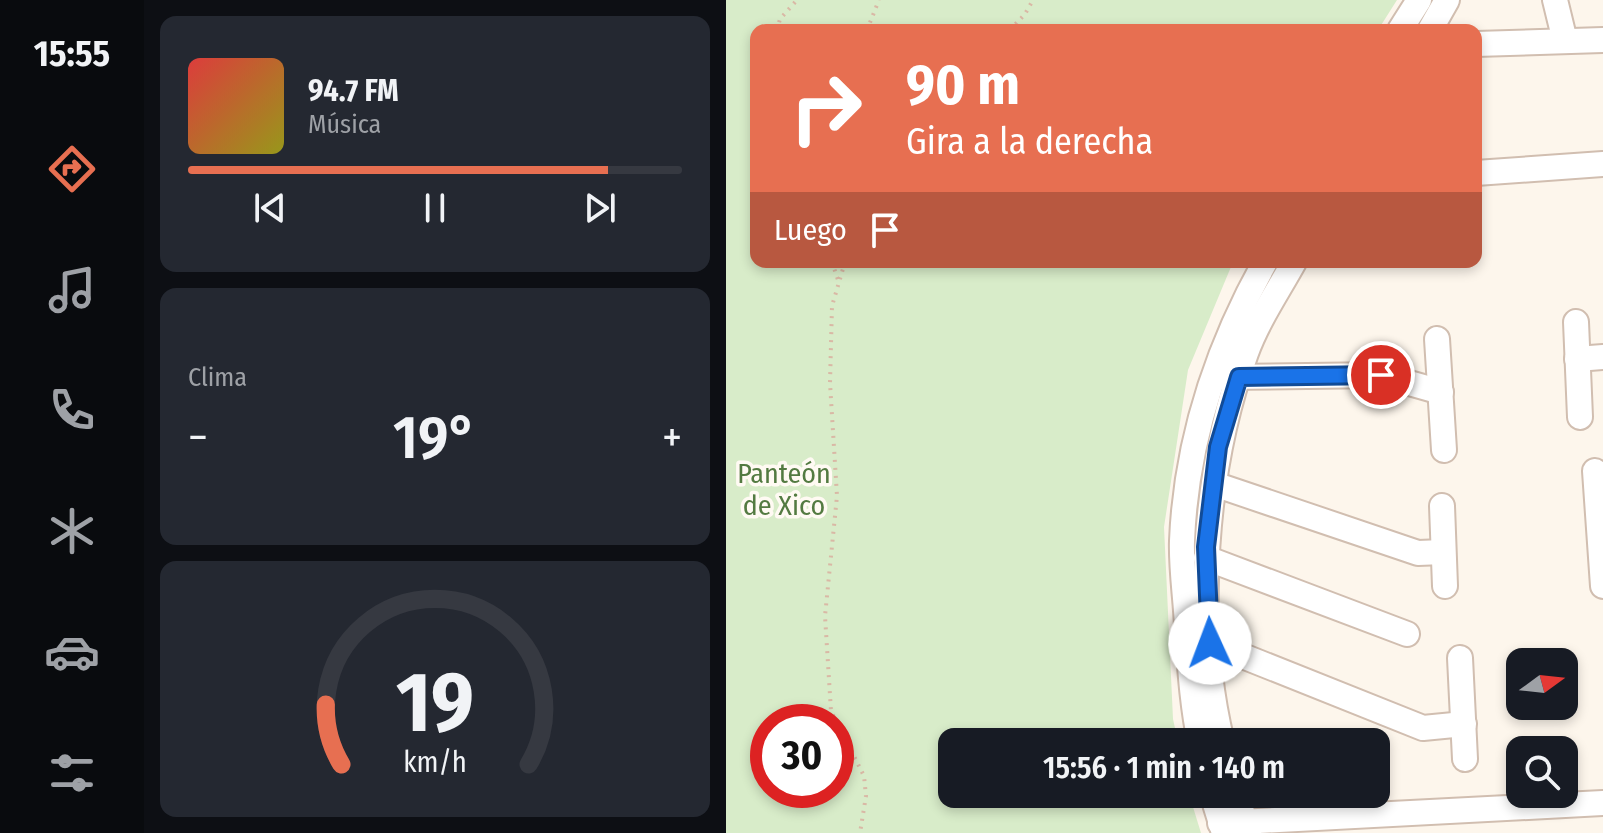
<!DOCTYPE html>
<html lang="es">
<meta charset="utf-8">
<style>
:root{--surface:#171b24;--page:#242831;--text:#f1f3f6;--muted:#9ea1a6;--line:#363941;--accent:#e76f51}
body{margin:0;font-family:"Fira Sans Condensed",sans-serif;background:var(--page);color:var(--text);height:100vh;display:flex;flex-direction:column;font-size:30px;white-space:nowrap}
*{box-sizing:border-box;margin:0}
p{font-size:26px;color:var(--muted)}
.icon{flex:none;width:44px;height:44px;fill:none;stroke:currentColor;stroke-width:2;stroke-linecap:round;stroke-linejoin:round}
.map{position:relative;flex:1;overflow:hidden}
.details{display:flex;flex-direction:column;gap:16px;padding:16px;background:#0d0f14;width:582px}
.details>*{flex:none}
.top-card{position:absolute;left:24px;top:24px;width:732px;height:244px;border-radius:16px;box-shadow:0 4px 12px #0003;background:#e76f51;color:#fff;overflow:hidden}
.needle{width:52px;rotate:75deg}
.tools{position:absolute;left:780px;top:648px;display:grid;gap:16px}
.tools a{display:grid;place-items:center;width:72px;height:72px;border-radius:16px;background:var(--surface);box-shadow:0 4px 12px #0003;font-size:40px}
.speed{position:absolute;left:24px;top:704px;display:flex;gap:16px;font-size:40px;font-weight:700;text-align:center}
.speed>*{display:grid;place-content:center;width:104px;height:104px;border-radius:50%;background:var(--surface);box-shadow:0 4px 12px #0003;line-height:1}
.speed .limit{border:12px solid #d22;background:#fff;color:#111}
.pin{position:absolute;display:grid;place-items:center;width:68px;height:68px;color:#fff;margin:-34px;border:4px solid #fff;border-radius:50%;box-shadow:0 2px 8px #0007}
.me{position:absolute;width:88px;margin:-44px;rotate:358deg;stroke-linejoin:round;filter:drop-shadow(0 0 6px #0008)}
.turn{display:flex;align-items:center;gap:28px;height:168px;padding:0 24px;font-size:36px}
.turn .icon{width:104px;height:104px;stroke-width:2.5}
.turn b{display:block;font-size:56px;line-height:68px}
.then{display:flex;align-items:center;height:76px;padding:0 24px;background:#0003;gap:16px;font-size:30px}
.big{font-size:60px;font-weight:600;line-height:1.1}
.details .widget{flex:1;display:flex;flex-direction:column;justify-content:center;gap:12px;min-width:0;padding:0 28px;border-radius:16px;background:var(--page)}
.details .dial{align-items:center;gap:0}
.dial svg{height:208px;overflow:visible;fill:none;stroke:var(--line);stroke-width:7;stroke-linecap:round;text-anchor:middle}
.dial text{fill:var(--text);stroke:none}
.song{display:flex;align-items:center;gap:24px}
.cover{width:96px;height:96px;border-radius:12px;background:linear-gradient(135deg,hsl(0 70% 55%),hsl(60 70% 35%))}
.played{height:8px;border-radius:4px;background:linear-gradient(90deg,var(--accent) 85%,var(--line) 85%)}
.keys{display:flex;justify-content:space-around;direction:ltr}
.heat{display:flex;justify-content:space-between;align-items:center;font-size:44px;direction:ltr}
.trip{position:absolute;left:212px;top:728px;width:452px;height:80px;border-radius:16px;background:var(--surface);box-shadow:0 4px 12px #0003;font-weight:600;line-height:80px;text-align:center}
main{display:flex;flex:1;min-height:0}
.tab-bar{display:flex;flex-direction:column;width:144px;justify-content:space-around;align-items:center;background:#090b0e;color:var(--muted)}
.tab-bar .icon{width:56px;height:56px}
.tab-bar .on{color:var(--accent)}
.tab-bar b{font-size:36px;color:var(--text)}
.map>svg:first-child{display:block}
.green{fill:#d8ecc9;fill-rule:evenodd}
.lines{fill:none;stroke-linecap:round;stroke-linejoin:round}
.minor-casing{stroke:#d1beb0;stroke-width:28}
.path{stroke:#d9b8a5;stroke-width:4;stroke-dasharray:2 6;stroke-linecap:butt}
.minor{stroke:#fff;stroke-width:24}
.route-casing{stroke:#114b97;stroke-width:20}
.route{stroke:#1a73e8;stroke-width:14}
.labels{text-anchor:middle;dominant-baseline:central;stroke-width:7;stroke-linejoin:round;paint-order:stroke}
.park-label{font-size:28px;fill:#537a41;stroke:#fffaf3}
</style>
<main>
<nav class="tab-bar">
<b>15:55</b>
<svg class="icon on" aria-label="directions" viewBox="0 0 24 24"><path d="M12 3l9 9-9 9-9-9zM9 14v-3h6M13 9l2 2-2 2"/></svg>
<svg class="icon" aria-label="music" viewBox="0 0 24 24"><path d="M9 18V5l10-2v13"/><circle cx="6" cy="18" r="3"/><circle cx="16" cy="16" r="3"/></svg>
<svg class="icon" aria-label="phone" viewBox="0 0 24 24"><path d="M5 4h4l2 5-3 2q2 4 5 5l2-3 5 2v4C11 20 4 13 5 4z"/></svg>
<svg class="icon" aria-label="climate" viewBox="0 0 24 24"><path d="M12 3v18M4 7l16 10M4 17L20 7"/></svg>
<svg class="icon" aria-label="car" viewBox="0 0 24 24"><path d="M5 17H2v-5l4-1 3-4h7l3 4 3 1v5h-3M9 17h6M6 11h13"/><circle cx="7" cy="17" r="2"/><circle cx="17" cy="17" r="2"/></svg>
<svg class="icon" aria-label="filters" viewBox="0 0 24 24"><path d="M4 7h16M4 17h16"/><circle cx="9" cy="7" r="2"/><circle cx="15" cy="17" r="2"/></svg>
</nav>
<section class="details">
<div class="widget">
<div class="song"><i class="cover"></i><div><b>94.7 FM</b><p>Música</p></div></div>
<div class="played"></div>
<div class="keys"><svg class="icon" aria-label="previous" viewBox="0 0 24 24"><path d="M18 5L8 12l10 7zM5 5v14"/></svg><svg class="icon" aria-label="pause" viewBox="0 0 24 24"><path d="M8 5v14M16 5v14"/></svg><svg class="icon" aria-label="next" viewBox="0 0 24 24"><path d="M6 5l10 7-10 7zM19 5v14"/></svg></div>
</div>
<div class="widget"><p>Clima</p>
<div class="heat"><a>−</a><b class="big">19°</b><a>+</a></div>
</div>
<div class="widget dial"><svg viewBox="0 0 100 80">
<path d="M14 69A42 42 0 1 1 86 69"/>
<path d="M14 69A42 42 0 0 1 8 46" stroke="#e76f51"/>
<text x="50" y="56" font-size="32" font-weight="700">19</text>
<text x="50" y="72" font-size="11">km/h</text>
</svg></div>
</section>
<div class="map">
<svg width="877" height="833" viewBox="0 0 877 833">
<rect width="100%" height="100%" fill="#fdf6ec"/>
<path class="green" d="M 0,0 L 671,0 L 652,30 L 30,30 L 30,262 L 507,262 L 462,370 L 438,527 L 447,719 L 452,742 L 226,742 L 226,794 L 463,794 L 475,833 L 0,833 ZM 110,722 L 110,790 L 42,790 L 42,722 Z"/>
<g class="lines">
<defs>
<g id="minor">
<path d="M 829,0 L 839,41"/>
<path d="M 674,30 L 693,0"/>
<path d="M 704,30 L 721,0"/>
<path d="M 750,44 L 877,40"/>
<path d="M 750,173 L 877,164"/>
<path d="M 850,322 L 854,417"/>
<path d="M 711,339 L 718,450"/>
<path d="M 851,359 L 877,357"/>
<path d="M 500,377 L 655,375 L 715,392"/>
<path d="M 869,471 L 877,586"/>
<path d="M 488,484 L 692,553 L 717,552"/>
<path d="M 716,506 L 719,586"/>
<path d="M 480,558 L 681,634"/>
<path d="M 484,643 L 697,728 L 738,724"/>
<path d="M 734,658 L 739,759"/>
<path d="M 474,742 C 466,704 464,666 461,627 C 460,599 455,569 456,541 C 460,441 491,348 539,262"/>
<path d="M 496,742 C 467,623 478,468 520,353 C 531,322 552,291 568,262"/>
<path d="M 486,794 L 498,833"/>
<path d="M 510,794 L 523,833"/>
<path d="M 494,823 L 877,803"/>
</g>
</defs>
<use href="#minor" class="minor-casing"/>
<g class="path">
<path d="M 51,30 L 54,19 L 71,0"/>
<path d="M 141,30 L 153,0"/>
<path d="M 284,30 L 299,14 L 307,0"/>
<path d="M 106,262 L 112,280"/>
<path d="M 119,262 L 106,306 L 104,383 L 111,496 L 99,616 L 105,711 L 138,776 L 140,796 L 134,833"/>
</g>
<use href="#minor" class="minor"/>
</g>
<g class="lines">
<defs>
<path id="route" d="M 484,643 L 480,547 L 492,447 L 513,377 L 655,375"/>
</defs>
<use href="#route" class="route-casing"/>
<use href="#route" class="route"/>
</g>
<g class="labels">
<g class="park-label">
<text x="58" y="473">Panteón<tspan x="58" dy="32">de Xico</tspan></text>
</g>
</g>
</svg>
<div class="tools">
<a><svg class="needle" viewBox="-14 -14 28 28"><path d="M0-13l5 13h-10z" fill="#e53935"/><path d="M0 13l5-13h-10z" fill="#9ea1a6"/></svg></a>
<a><svg class="icon" aria-label="search" viewBox="0 0 24 24"><circle cx="10" cy="10" r="6"/><path d="M15 15l6 6"/></svg></a>
</div>
<div class="speed"><div class="limit">30</div></div>
<div class="pin" style="left:655px;top:375px;background:#d93025"><svg class="icon" aria-label="arrive" viewBox="0 0 24 24"><path d="M6 21V4h12l-3 4 3 4H6"/></svg></div>
<svg class="me" style="left:484px;top:643px" viewBox="-20 -20 40 40"><circle r="19" fill="#fff"/><path d="M0-13L10 11 0 6-10 11z" fill="#1a73e8"/></svg>
<div class="trip">15:56 · 1 min · 140 m</div>
<div class="top-card">
<div class="turn"><svg class="icon" aria-label="right" viewBox="0 0 24 24"><path d="M7 20v-9h11M14 6l5 5-5 5"/></svg><div><b>90 m</b>Gira a la derecha</div></div>
<div class="then">Luego<svg class="icon" aria-label="arrive" viewBox="0 0 24 24"><path d="M6 21V4h12l-3 4 3 4H6"/></svg></div>
</div>
</div>
</main>
